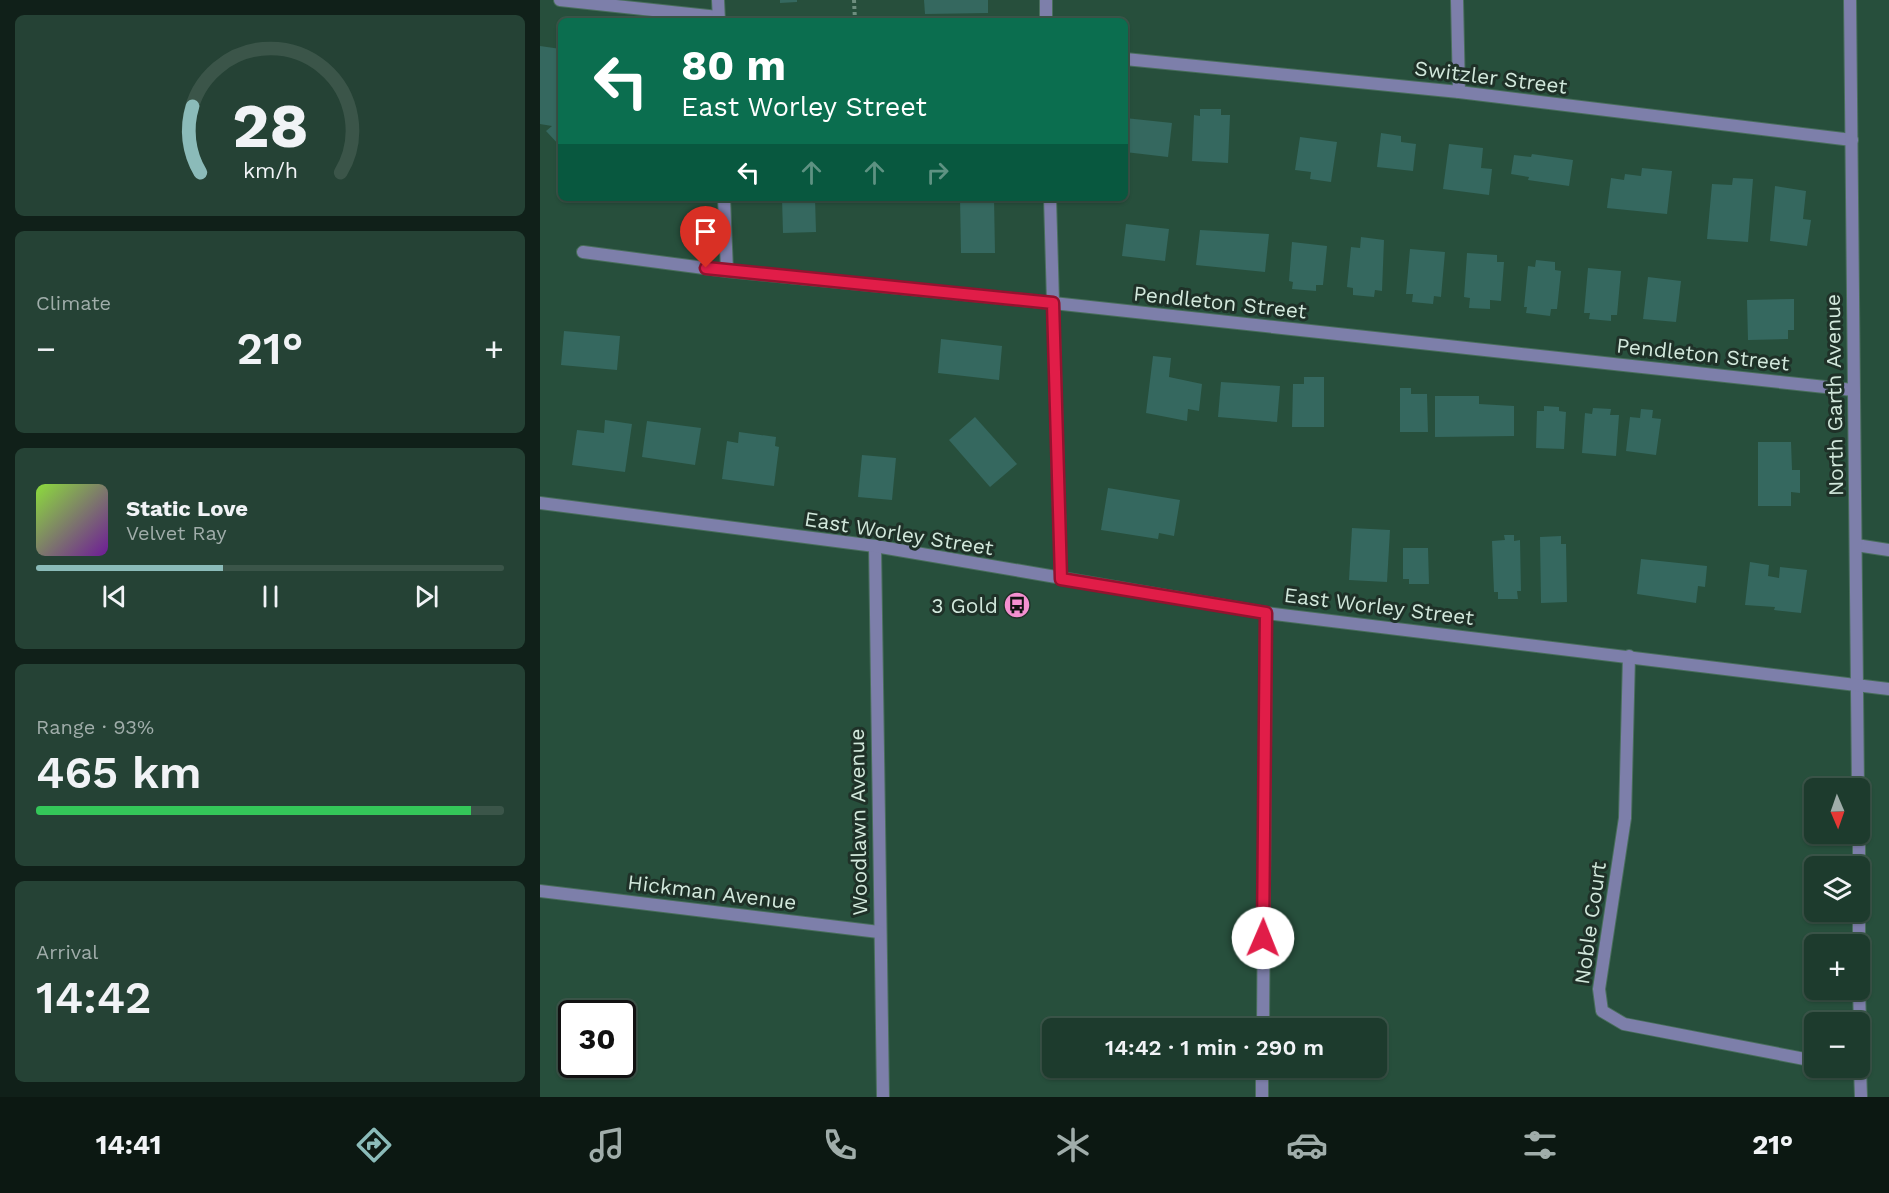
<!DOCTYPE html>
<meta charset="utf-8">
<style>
:root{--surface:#1d3b2d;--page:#254235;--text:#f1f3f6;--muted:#a0adaa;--line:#3b5549;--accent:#8bbbb9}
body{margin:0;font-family:"Work Sans",sans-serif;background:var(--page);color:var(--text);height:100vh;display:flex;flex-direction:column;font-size:22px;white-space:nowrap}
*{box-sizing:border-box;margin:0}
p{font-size:20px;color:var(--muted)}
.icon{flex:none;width:33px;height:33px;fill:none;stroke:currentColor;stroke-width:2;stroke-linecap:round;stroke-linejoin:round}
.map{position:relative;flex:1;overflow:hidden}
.panel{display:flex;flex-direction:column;gap:15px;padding:15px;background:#102019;width:540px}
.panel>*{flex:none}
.banner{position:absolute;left:18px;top:18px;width:570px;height:183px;border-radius:9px;box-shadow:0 2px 4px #0004,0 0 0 2px var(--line);background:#0b6e4f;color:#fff;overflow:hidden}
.needle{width:39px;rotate:178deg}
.tools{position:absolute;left:1264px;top:778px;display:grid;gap:12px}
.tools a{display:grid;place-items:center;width:66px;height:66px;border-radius:9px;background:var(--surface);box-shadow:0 2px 4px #0004,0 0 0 2px var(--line);font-size:30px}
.speed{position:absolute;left:18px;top:1000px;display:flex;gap:12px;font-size:30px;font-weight:700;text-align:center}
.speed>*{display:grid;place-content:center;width:78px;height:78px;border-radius:50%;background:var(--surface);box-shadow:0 2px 4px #0004,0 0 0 2px var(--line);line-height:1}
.speed .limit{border:3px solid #111;border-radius:9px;background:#fff;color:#111}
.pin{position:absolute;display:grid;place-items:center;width:51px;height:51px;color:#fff;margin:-62px -26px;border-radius:50% 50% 50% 0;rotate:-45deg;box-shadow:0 0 6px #0007}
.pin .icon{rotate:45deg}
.me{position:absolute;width:66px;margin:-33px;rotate:1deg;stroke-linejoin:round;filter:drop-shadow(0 0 4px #0008)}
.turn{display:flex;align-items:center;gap:21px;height:126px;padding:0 24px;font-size:27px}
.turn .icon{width:78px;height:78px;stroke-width:2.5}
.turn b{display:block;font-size:42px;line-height:51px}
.lanes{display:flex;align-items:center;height:57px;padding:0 24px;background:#0003;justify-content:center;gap:30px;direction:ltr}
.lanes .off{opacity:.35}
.big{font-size:45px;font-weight:600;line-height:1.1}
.panel .card{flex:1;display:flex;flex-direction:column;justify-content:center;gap:9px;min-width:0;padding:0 21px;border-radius:9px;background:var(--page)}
.panel .dial{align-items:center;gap:0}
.dial svg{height:156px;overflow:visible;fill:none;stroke:var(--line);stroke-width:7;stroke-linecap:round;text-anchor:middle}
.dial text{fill:var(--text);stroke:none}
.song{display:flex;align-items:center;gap:18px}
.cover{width:72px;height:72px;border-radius:9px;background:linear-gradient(135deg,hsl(90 70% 55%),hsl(280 70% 35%))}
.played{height:6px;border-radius:3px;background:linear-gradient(90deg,var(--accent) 40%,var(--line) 40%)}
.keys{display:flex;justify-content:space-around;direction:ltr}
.heat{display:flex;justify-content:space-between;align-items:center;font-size:33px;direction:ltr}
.charge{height:9px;border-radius:4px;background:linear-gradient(90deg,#34c759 93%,var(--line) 0)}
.trip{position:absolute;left:502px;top:1018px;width:345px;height:60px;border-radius:9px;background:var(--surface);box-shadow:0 2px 4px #0004,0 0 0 2px var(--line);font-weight:600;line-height:60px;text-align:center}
.dock{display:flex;height:96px;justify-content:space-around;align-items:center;background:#0c1812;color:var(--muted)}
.dock .icon{width:42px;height:42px}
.dock .on{color:var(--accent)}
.dock b{font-size:27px;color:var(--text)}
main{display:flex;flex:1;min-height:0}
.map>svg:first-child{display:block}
.building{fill:#35685f}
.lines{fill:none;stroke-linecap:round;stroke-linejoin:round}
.service-casing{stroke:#496e5c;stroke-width:14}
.minor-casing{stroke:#496e5c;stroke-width:14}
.tertiary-casing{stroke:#496e5c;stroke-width:14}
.path{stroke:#6d8e7e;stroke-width:4;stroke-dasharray:3 3;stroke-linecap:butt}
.service{stroke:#7d7faa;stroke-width:12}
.minor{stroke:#7d7faa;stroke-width:12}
.tertiary{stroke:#7d7faa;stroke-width:12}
.route-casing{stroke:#92132f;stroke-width:15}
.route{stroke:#e11d48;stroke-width:10}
.labels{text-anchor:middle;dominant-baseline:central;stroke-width:6;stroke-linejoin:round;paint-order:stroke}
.street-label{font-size:21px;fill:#d2e8dc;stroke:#1f3128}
.poi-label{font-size:21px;fill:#d2e8dc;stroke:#1f3128;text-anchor:end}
</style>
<main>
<section class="panel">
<div class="card dial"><svg viewBox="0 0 100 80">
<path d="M14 69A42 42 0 1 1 86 69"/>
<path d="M14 69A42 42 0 0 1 10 35" stroke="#8bbbb9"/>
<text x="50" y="56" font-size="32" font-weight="700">28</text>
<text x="50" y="72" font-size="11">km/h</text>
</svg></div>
<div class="card"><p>Climate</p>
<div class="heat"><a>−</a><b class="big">21°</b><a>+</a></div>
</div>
<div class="card">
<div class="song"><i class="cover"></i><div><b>Static Love</b><p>Velvet Ray</p></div></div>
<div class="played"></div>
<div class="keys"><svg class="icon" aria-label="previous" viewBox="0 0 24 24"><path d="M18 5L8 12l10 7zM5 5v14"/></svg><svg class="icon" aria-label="pause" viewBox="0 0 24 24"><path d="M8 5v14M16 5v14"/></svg><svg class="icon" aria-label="next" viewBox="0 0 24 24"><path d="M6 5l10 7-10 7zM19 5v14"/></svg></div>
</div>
<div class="card"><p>Range · 93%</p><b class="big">465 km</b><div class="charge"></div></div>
<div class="card"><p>Arrival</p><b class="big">14:42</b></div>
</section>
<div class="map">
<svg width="1349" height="1097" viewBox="0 0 1349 1097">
<rect width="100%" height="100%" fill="#274f3c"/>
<g class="building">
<path d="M 240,0 L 257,0 L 257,2 L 240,3 Z"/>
<path d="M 384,0 L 448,0 L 448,13 L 385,14 Z"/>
<path d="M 0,46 L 21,49 L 21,147 L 6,131 L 12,126 L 0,124 Z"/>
<path d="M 660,109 L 681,109 L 681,115 L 690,115 L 688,163 L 652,161 L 654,115 L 660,116 Z"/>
<path d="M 585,118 L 632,123 L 628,157 L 585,152 Z"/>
<path d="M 841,133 L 861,136 L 861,142 L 876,144 L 873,171 L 837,167 Z"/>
<path d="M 760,137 L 797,142 L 791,182 L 770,179 L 771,172 L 755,170 Z"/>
<path d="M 909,144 L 943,148 L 941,168 L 952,169 L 949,195 L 903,189 Z"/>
<path d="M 992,154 L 1033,160 L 1029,186 L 988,180 L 989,177 L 971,174 L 974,155 L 991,157 Z"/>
<path d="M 1102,168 L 1132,171 L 1127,214 L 1067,208 L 1071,178 L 1084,180 L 1085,174 L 1101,176 Z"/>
<path d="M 1193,178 L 1213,179 L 1208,242 L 1167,239 L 1172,184 L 1192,185 Z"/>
<path d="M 1235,186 L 1266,191 L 1263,219 L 1271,220 L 1267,246 L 1230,241 Z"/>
<path d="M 242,198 L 275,198 L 276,232 L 243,233 Z"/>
<path d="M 420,198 L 454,198 L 455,253 L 421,253 Z"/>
<path d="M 586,224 L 629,229 L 625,261 L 582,256 Z"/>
<path d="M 660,230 L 729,234 L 725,272 L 656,265 Z"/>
<path d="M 821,237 L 844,240 L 842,291 L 835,290 L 834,297 L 813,295 L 813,288 L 807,287 L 811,247 L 820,248 Z"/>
<path d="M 752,242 L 787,246 L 783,285 L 776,285 L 776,291 L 752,289 L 753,282 L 749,281 Z"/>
<path d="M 870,249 L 905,252 L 901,297 L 894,296 L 893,304 L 872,302 L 873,294 L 866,294 Z"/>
<path d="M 927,253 L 957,255 L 957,262 L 964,262 L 961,301 L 950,300 L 950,309 L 929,308 L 930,298 L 924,297 Z"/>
<path d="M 996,260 L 1015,262 L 1015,270 L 1021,271 L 1017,309 L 1011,309 L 1010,316 L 986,313 L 987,307 L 984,307 L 988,266 L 995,267 Z"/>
<path d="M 1048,268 L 1081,271 L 1077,315 L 1071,315 L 1071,321 L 1049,319 L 1050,313 L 1044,313 Z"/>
<path d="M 1108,277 L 1141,281 L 1136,322 L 1103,319 Z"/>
<path d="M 1254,299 L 1254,330 L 1248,330 L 1248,339 L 1208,340 L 1207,300 Z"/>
<path d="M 24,331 L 80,336 L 77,370 L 21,365 Z"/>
<path d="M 401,339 L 462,346 L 459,380 L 398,373 Z"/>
<path d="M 613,356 L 631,358 L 629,377 L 662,384 L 659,411 L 648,409 L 647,421 L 606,413 Z"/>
<path d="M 764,377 L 784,377 L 784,427 L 752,427 L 753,384 L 764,384 Z"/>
<path d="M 681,382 L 740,386 L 737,422 L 678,417 Z"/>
<path d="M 860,388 L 871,388 L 871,394 L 887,394 L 888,432 L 860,432 Z"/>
<path d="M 895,396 L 939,396 L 939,404 L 974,406 L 974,436 L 895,437 Z"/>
<path d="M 1004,406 L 1019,407 L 1019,411 L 1026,412 L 1024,449 L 996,448 L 997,411 L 1004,411 Z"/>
<path d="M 1053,408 L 1071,409 L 1070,415 L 1079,415 L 1076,456 L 1042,453 L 1045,413 L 1052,414 Z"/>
<path d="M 1101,409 L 1113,410 L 1112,418 L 1121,419 L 1116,455 L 1086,451 L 1090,417 L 1100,418 Z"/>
<path d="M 435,417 L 477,464 L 450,487 L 409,440 Z"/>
<path d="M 65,420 L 92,424 L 85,472 L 32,465 L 37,430 L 64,433 Z"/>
<path d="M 107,421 L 161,428 L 155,465 L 102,457 Z"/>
<path d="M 199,432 L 236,437 L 235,446 L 239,447 L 234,486 L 182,479 L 187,441 L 198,443 Z"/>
<path d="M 1218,442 L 1251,442 L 1252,470 L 1260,470 L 1260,493 L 1251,492 L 1251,506 L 1218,506 Z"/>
<path d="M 322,455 L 356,458 L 352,500 L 318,497 Z"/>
<path d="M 568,488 L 640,500 L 634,536 L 619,533 L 618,539 L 561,530 Z"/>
<path d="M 812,528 L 850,530 L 847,582 L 809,580 Z"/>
<path d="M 964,535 L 974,535 L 974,541 L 980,540 L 981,591 L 977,591 L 978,599 L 958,599 L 958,592 L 954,592 L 952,541 L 965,540 Z"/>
<path d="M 1021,536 L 1021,544 L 1026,544 L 1027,602 L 1001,603 L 1000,537 Z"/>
<path d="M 863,548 L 888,548 L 889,584 L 869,584 L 869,579 L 863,579 Z"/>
<path d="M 1101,559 L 1167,566 L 1165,587 L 1158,586 L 1156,603 L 1097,594 Z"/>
<path d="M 1210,562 L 1229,565 L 1228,576 L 1239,578 L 1240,567 L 1267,570 L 1261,613 L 1234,610 L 1235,607 L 1205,605 Z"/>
</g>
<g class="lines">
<defs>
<path id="service" d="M 1316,545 L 1349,550"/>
<g id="minor">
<path d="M 20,0 L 178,17"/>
<path d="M 178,0 L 179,21"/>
<path d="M 506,0 L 506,21"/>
<path d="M 917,0 L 919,92"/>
<path d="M 585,59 L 919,92 L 1312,140"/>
<path d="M 184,198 L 187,271"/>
<path d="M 510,198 L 521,579"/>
<path d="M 43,252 L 187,271 L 513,303 L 1313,390"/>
<path d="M 335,546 L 343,1097"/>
<path d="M 1089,656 L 1085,818 L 1059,989 L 1062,1011 L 1084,1024 L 1275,1061"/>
<path d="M 0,891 L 339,932"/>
<path d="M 723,1029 L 726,613"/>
<path d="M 1308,1068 L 1320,1070"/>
<path d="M 722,1097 L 722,1068"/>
</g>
<g id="tertiary">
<path d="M 1310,0 L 1318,789"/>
<path d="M 0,503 L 335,546 L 726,613 L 1349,689"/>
<path d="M 1319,834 L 1319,867"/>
<path d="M 1319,912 L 1319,945"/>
<path d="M 1319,990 L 1320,1023"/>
<path d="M 1320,1068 L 1321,1097"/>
</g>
</defs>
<use href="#service" class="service-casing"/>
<use href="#minor" class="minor-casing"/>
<use href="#tertiary" class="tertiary-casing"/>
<path class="path" d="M 314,0 L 315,21"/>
<use href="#service" class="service"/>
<use href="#minor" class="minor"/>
<use href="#tertiary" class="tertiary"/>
</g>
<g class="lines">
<defs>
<path id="route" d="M 166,268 L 513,303 L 521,579 L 726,613 L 723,938"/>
</defs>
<use href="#route" class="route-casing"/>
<use href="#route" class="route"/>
</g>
<defs>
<symbol id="bus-disc" viewBox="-11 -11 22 22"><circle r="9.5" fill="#f590d1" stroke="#1f3128"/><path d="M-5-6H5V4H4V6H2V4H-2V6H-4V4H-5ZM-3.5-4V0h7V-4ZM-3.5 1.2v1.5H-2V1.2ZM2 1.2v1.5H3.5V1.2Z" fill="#111"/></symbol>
</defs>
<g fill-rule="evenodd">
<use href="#bus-disc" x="462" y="590" width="30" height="30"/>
</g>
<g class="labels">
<g class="street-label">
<text transform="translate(951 77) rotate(7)">Switzler Street</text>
<text transform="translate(680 302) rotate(6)">Pendleton Street</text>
<text transform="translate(1163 354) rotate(6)">Pendleton Street</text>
<text transform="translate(1294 395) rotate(-91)">North Garth Avenue</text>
<text transform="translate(359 533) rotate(9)">East Worley Street</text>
<text transform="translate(839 606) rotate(7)">East Worley Street</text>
<text transform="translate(318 822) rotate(-91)">Woodlawn Avenue</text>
<text transform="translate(172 892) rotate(7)">Hickman Avenue</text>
<text transform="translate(1050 923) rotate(-82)">Noble Court</text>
</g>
<g class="poi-label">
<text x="458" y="605">3 Gold</text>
</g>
</g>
</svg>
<div class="tools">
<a><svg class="needle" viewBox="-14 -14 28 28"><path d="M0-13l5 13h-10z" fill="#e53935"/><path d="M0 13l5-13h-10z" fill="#a0adaa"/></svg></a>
<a><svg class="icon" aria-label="layers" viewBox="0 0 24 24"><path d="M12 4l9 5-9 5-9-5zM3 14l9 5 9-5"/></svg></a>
<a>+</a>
<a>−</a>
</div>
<div class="speed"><div class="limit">30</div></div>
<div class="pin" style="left:166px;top:268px;background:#d93025"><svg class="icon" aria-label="arrive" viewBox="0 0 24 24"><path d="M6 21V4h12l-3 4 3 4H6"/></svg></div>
<svg class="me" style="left:723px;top:938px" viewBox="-20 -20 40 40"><circle r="19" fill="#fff"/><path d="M0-13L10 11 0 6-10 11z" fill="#e11d48"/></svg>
<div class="trip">14:42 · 1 min · 290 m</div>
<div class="banner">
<div class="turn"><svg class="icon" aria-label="left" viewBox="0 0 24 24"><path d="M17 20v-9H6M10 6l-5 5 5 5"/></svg><div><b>80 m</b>East Worley Street</div></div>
<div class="lanes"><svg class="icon" aria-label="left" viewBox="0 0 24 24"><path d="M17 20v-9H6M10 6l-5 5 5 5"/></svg><svg class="icon off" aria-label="ahead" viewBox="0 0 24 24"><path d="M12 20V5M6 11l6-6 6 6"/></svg><svg class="icon off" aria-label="ahead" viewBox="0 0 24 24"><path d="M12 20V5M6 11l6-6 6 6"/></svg><svg class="icon off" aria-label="right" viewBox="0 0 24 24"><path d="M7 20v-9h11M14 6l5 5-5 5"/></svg></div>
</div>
</div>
</main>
<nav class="dock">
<b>14:41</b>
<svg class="icon on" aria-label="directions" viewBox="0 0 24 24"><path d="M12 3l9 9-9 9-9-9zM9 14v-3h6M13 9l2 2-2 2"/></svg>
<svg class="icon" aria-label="music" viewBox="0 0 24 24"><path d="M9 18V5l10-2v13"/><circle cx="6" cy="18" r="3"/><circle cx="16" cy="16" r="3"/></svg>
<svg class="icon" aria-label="phone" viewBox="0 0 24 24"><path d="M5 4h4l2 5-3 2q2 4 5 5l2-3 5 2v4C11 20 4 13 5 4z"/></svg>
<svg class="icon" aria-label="climate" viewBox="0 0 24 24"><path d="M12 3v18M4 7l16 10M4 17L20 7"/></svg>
<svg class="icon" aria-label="car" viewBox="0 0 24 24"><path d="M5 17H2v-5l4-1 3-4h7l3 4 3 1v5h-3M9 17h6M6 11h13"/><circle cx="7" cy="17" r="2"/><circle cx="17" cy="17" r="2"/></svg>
<svg class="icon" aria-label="filters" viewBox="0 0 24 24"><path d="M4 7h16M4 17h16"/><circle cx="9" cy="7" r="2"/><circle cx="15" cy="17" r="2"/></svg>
<b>21°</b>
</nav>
